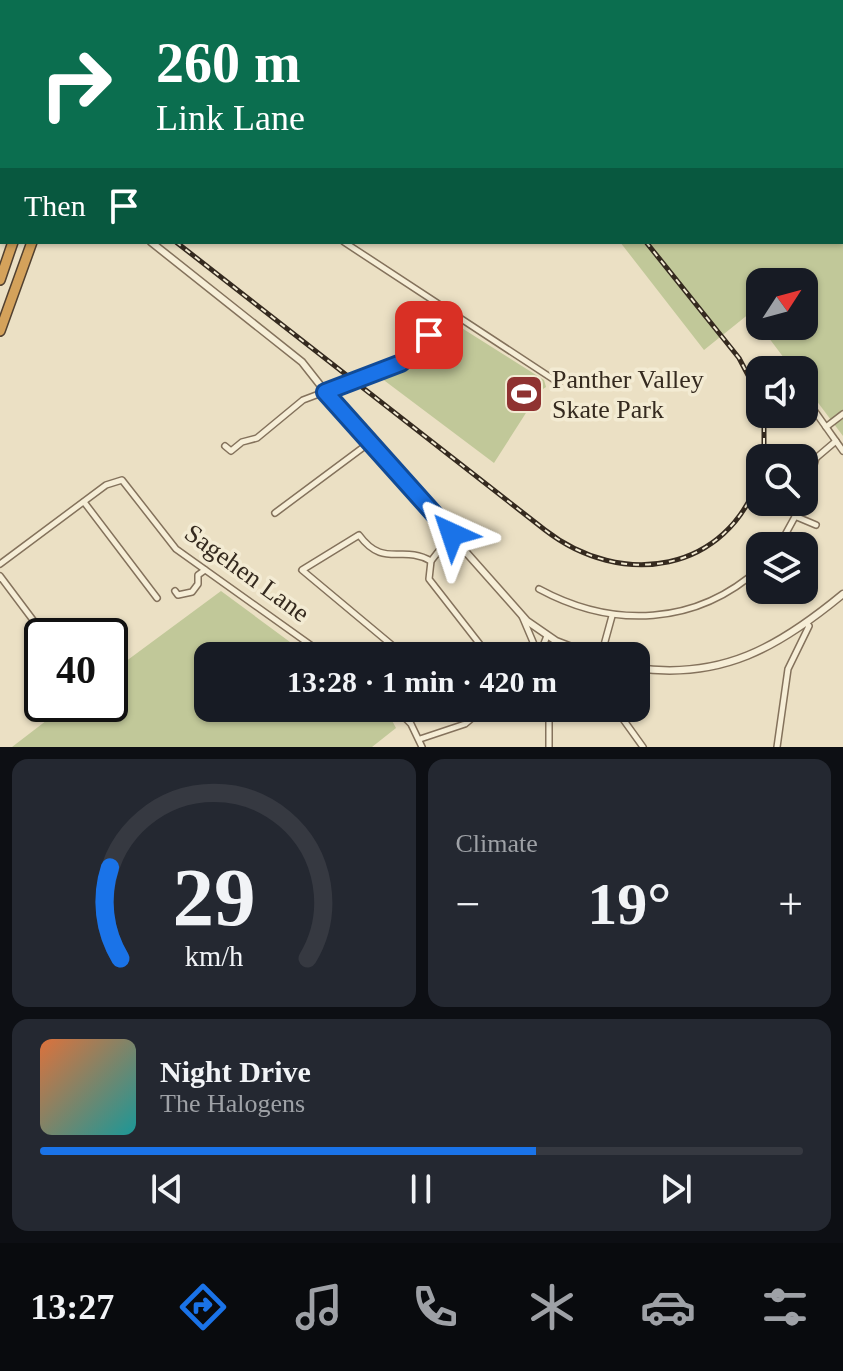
<!DOCTYPE html>
<meta charset="utf-8">
<style>
:root{--surface:#171b24;--page:#242831;--text:#f1f3f6;--muted:#9ea1a6;--line:#363941;--accent:#1a73e8}
body{margin:0;font-family:Georgia,serif;background:var(--page);color:var(--text);height:100vh;display:flex;flex-direction:column;font-size:30px;white-space:nowrap}
*{box-sizing:border-box;margin:0}
p{font-size:26px;color:var(--muted)}
.icon{flex:none;width:44px;height:44px;fill:none;stroke:currentColor;stroke-width:2;stroke-linecap:round;stroke-linejoin:round}
.map{position:relative;height:747px;overflow:hidden}
.side{display:flex;flex-direction:column;gap:12px;padding:12px;background:#0d0f14;flex:1}
.side>*{flex:none}
.hud{position:absolute;left:0px;top:0px;width:844px;height:244px;box-shadow:0 2px 6px #0004;background:#0b6e4f;color:#fff;overflow:hidden}
.needle{width:52px;rotate:54deg}
.controls{position:absolute;left:746px;top:268px;display:grid;gap:16px}
.controls a{display:grid;place-items:center;width:72px;height:72px;border-radius:16px;background:var(--surface);box-shadow:0 2px 6px #0004;font-size:40px}
.speed{position:absolute;left:24px;top:618px;display:flex;gap:16px;font-size:40px;font-weight:700;text-align:center}
.speed>*{display:grid;place-content:center;width:104px;height:104px;border-radius:50%;background:var(--surface);box-shadow:0 2px 6px #0004;line-height:1}
.speed .limit{border:4px solid #111;border-radius:12px;background:#fff;color:#111}
.pin{position:absolute;display:grid;place-items:center;width:68px;height:68px;color:#fff;margin:-34px;border-radius:16px;box-shadow:0 4px 12px #0006}
.me{position:absolute;width:88px;margin:-44px;rotate:318deg;stroke-linejoin:round;filter:drop-shadow(0 0 6px #0008)}
.turn{display:flex;align-items:center;gap:28px;height:168px;padding:0 24px;font-size:36px}
.turn .icon{width:104px;height:104px;stroke-width:2.5}
.turn b{display:block;font-size:56px;line-height:68px}
.then{display:flex;align-items:center;height:76px;padding:0 24px;background:#0003;gap:16px;font-size:30px}
.big{font-size:60px;font-weight:800;line-height:1.1}
.side .card{flex:1;display:flex;flex-direction:column;justify-content:center;gap:12px;min-width:0;padding:0 28px;border-radius:16px;background:var(--page)}
.side .dial{align-items:center;gap:0}
.dial svg{height:208px;overflow:visible;fill:none;stroke:var(--line);stroke-width:7;stroke-linecap:round;text-anchor:middle}
.dial text{fill:var(--text);stroke:none}
.song{display:flex;align-items:center;gap:24px}
.cover{width:96px;height:96px;border-radius:12px;background:linear-gradient(135deg,hsl(20 70% 55%),hsl(180 70% 35%))}
.played{height:8px;border-radius:4px;background:linear-gradient(90deg,var(--accent) 65%,var(--line) 65%)}
.keys{display:flex;justify-content:space-around;direction:ltr}
.heat{display:flex;justify-content:space-between;align-items:center;font-size:44px;direction:ltr}
.side .tiles{flex:1;display:grid;gap:12px;grid-template-columns:1fr 1fr}
.card:last-child{grid-column:span 2}
.trip{position:absolute;left:194px;top:642px;width:456px;height:80px;border-radius:16px;background:var(--surface);box-shadow:0 2px 6px #0004;font-weight:800;line-height:80px;text-align:center}
.menu{display:flex;height:128px;justify-content:space-around;align-items:center;background:#090b0e;color:var(--muted)}
.menu .icon{width:56px;height:56px}
.menu .active{color:var(--accent)}
.menu b{font-size:36px;color:var(--text)}
.map>svg:first-child{display:block}
.green{fill:#c1c899}
.lines{fill:none;stroke-linecap:round;stroke-linejoin:round}
.minor-casing{stroke:#84725c;stroke-width:8}
.tertiary-casing{stroke:#84725c;stroke-width:9}
.motorway-casing{stroke:#524130;stroke-width:12}
.minor{stroke:#f6eed7;stroke-width:5}
.tertiary{stroke:#f6eed7;stroke-width:6}
.motorway{stroke:#d4a25b;stroke-width:9}
.rail-casing{stroke:#352a1f;stroke-width:5}
.rail{stroke:#f3ebd3;stroke-width:2;stroke-dasharray:6;stroke-linecap:butt}
.route-casing{stroke:#114b97;stroke-width:20}
.route{stroke:#1a73e8;stroke-width:14}
.labels{text-anchor:middle;dominant-baseline:central;stroke-width:7;stroke-linejoin:round;paint-order:stroke}
.poi-label{font-size:26px;fill:#352a1f;stroke:#f3ebd3;text-anchor:start}
.street-label{font-size:26px;fill:#352a1f;stroke:#f3ebd3}
</style>
<div class="map">
<svg width="843" height="747" viewBox="0 0 843 747">
<rect width="100%" height="100%" fill="#ebe0c4"/>
<g class="green">
<path d="M 525,0 L 834,0 L 837,2 L 523,2 Z"/>
<path d="M 843,5 L 843,436 L 804,384 L 804,370 L 793,370 L 760,326 L 804,326 L 804,282 L 760,282 L 760,326 L 750,313 L 704,350 L 620,242 L 842,242 Z"/>
<path d="M 449,320 L 544,380 L 546,387 L 540,391 L 494,463 L 381,378 L 418,358 L 443,323 Z"/>
<path d="M 221,591 L 309,656 L 208,656 L 208,708 L 380,708 L 389,715 L 396,728 L 372,747 L 12,747 L 68,704 L 110,704 L 110,673 Z"/>
</g>
<g class="lines">
<defs>
<g id="minor">
<path d="M 164,2 L 166,0"/>
<path d="M 400,2 L 402,0"/>
<path d="M 0,166 L 2,166"/>
<path d="M 344,242 L 559,383"/>
<path d="M 804,396 L 843,451"/>
<path d="M 826,427 L 843,414"/>
<path d="M 225,446 L 231,451 L 242,442 L 257,438 L 303,400 L 401,363 L 421,346 L 446,309"/>
<path d="M 804,500 L 816,458 L 836,441"/>
<path d="M 84,502 L 157,598"/>
<path d="M 275,513 L 369,443"/>
<path d="M 797,517 L 816,525"/>
<path d="M 452,534 L 431,561 L 429,579 L 489,656"/>
<path d="M 779,546 L 803,502"/>
<path d="M 0,564 L 106,485 L 122,480 L 176,549 L 326,656"/>
<path d="M 0,576 L 45,636"/>
<path d="M 539,589 C 613,629 696,626 760,568"/>
<path d="M 175,591 L 178,595 L 192,592 L 198,584 L 198,575 L 205,570"/>
<path d="M 522,616 L 539,656"/>
<path d="M 405,656 L 302,570 L 359,535 C 384,569 402,544 431,561"/>
<path d="M 539,656 L 547,636"/>
<path d="M 601,656 L 612,616"/>
<path d="M 395,708 L 411,724 L 422,747"/>
<path d="M 549,708 L 549,747"/>
<path d="M 615,708 L 643,747"/>
<path d="M 420,739 L 465,724 L 484,708"/>
<path d="M 777,747 L 788,669 L 809,626 L 807,624"/>
</g>
<g id="tertiary">
<path d="M 0,198 L 2,197"/>
<path d="M 151,242 L 302,362 L 339,409 L 527,621 L 556,641 L 595,656"/>
<path d="M 636,668 C 722,680 779,647 843,594"/>
</g>
<g id="motorway">
<path d="M 96,2 L 96,0"/>
<path d="M 117,2 L 117,0"/>
<path d="M 0,280 L 13,242"/>
<path d="M 0,331 L 32,242"/>
</g>
</defs>
<use href="#minor" class="minor-casing"/>
<use href="#tertiary" class="tertiary-casing"/>
<use href="#motorway" class="motorway-casing"/>
<use href="#minor" class="minor"/>
<use href="#tertiary" class="tertiary"/>
<use href="#motorway" class="motorway"/>
<defs>
<g id="rail">
<path d="M 570,0 L 570,2"/>
<path d="M 0,185 L 2,185"/>
<path d="M 176,242 L 545,530 C 621,589 728,574 760,475"/>
<path d="M 646,242 L 739,358 L 760,398"/>
<path d="M 764,414 L 764,458"/>
</g>
</defs>
<use href="#rail" class="rail-casing"/>
<use href="#rail" class="rail"/>
</g>
<g class="lines">
<defs>
<path id="route" d="M 429,335 L 401,363 L 325,392 L 452,534"/>
</defs>
<use href="#route" class="route-casing"/>
<use href="#route" class="route"/>
</g>
<defs>
<symbol id="stadium-square" viewBox="-11 -11 22 22"><rect x="-9" y="-9" width="18" height="18" rx="4" fill="#8f3231" stroke="#f3ebd3"/><path d="M0-5a6.5 5 0 1 0 0 10a6.5 5 0 1 0 0-10ZM-3.5-1.8h7v3.6h-7Z" fill="#fff"/></symbol>
</defs>
<g fill-rule="evenodd">
<use href="#stadium-square" x="502" y="372" width="44" height="44"/>
</g>
<g class="labels">
<g class="poi-label">
<text x="552" y="379">Panther Valley<tspan x="552" dy="30">Skate Park</tspan></text>
</g>
<g class="street-label">
<text transform="translate(247 573) rotate(36)">Sagehen Lane</text>
</g>
</g>
</svg>
<div class="controls">
<a><svg class="needle" viewBox="-14 -14 28 28"><path d="M0-13l5 13h-10z" fill="#e53935"/><path d="M0 13l5-13h-10z" fill="#9ea1a6"/></svg></a>
<a><svg class="icon" aria-label="sound" viewBox="0 0 24 24"><path d="M4 9h4l5-4v14l-5-4H4zM17 9q2 3 0 6"/></svg></a>
<a><svg class="icon" aria-label="search" viewBox="0 0 24 24"><circle cx="10" cy="10" r="6"/><path d="M15 15l6 6"/></svg></a>
<a><svg class="icon" aria-label="layers" viewBox="0 0 24 24"><path d="M12 4l9 5-9 5-9-5zM3 14l9 5 9-5"/></svg></a>
</div>
<div class="speed"><div class="limit">40</div></div>
<div class="pin" style="left:429px;top:335px;background:#d93025"><svg class="icon" aria-label="arrive" viewBox="0 0 24 24"><path d="M6 21V4h12l-3 4 3 4H6"/></svg></div>
<svg class="me" style="left:452px;top:534px" viewBox="-20 -20 40 40"><path d="M0-17L14 15 0 8-14 15z" fill="#1a73e8" stroke="#fff" stroke-width="4"/></svg>
<div class="trip">13:28 · 1 min · 420 m</div>
<div class="hud">
<div class="turn"><svg class="icon" aria-label="right" viewBox="0 0 24 24"><path d="M7 20v-9h11M14 6l5 5-5 5"/></svg><div><b>260 m</b>Link Lane</div></div>
<div class="then">Then<svg class="icon" aria-label="arrive" viewBox="0 0 24 24"><path d="M6 21V4h12l-3 4 3 4H6"/></svg></div>
</div>
</div>
<section class="side">
<div class="tiles">
<div class="card dial"><svg viewBox="0 0 100 80">
<path d="M14 69A42 42 0 1 1 86 69"/>
<path d="M14 69A42 42 0 0 1 10 34" stroke="#1a73e8"/>
<text x="50" y="56" font-size="32" font-weight="700">29</text>
<text x="50" y="72" font-size="11">km/h</text>
</svg></div>
<div class="card"><p>Climate</p>
<div class="heat"><a>−</a><b class="big">19°</b><a>+</a></div>
</div>
<div class="card">
<div class="song"><i class="cover"></i><div><b>Night Drive</b><p>The Halogens</p></div></div>
<div class="played"></div>
<div class="keys"><svg class="icon" aria-label="previous" viewBox="0 0 24 24"><path d="M18 5L8 12l10 7zM5 5v14"/></svg><svg class="icon" aria-label="pause" viewBox="0 0 24 24"><path d="M8 5v14M16 5v14"/></svg><svg class="icon" aria-label="next" viewBox="0 0 24 24"><path d="M6 5l10 7-10 7zM19 5v14"/></svg></div>
</div>
</div>
</section>
<nav class="menu">
<b>13:27</b>
<svg class="icon active" aria-label="directions" viewBox="0 0 24 24"><path d="M12 3l9 9-9 9-9-9zM9 14v-3h6M13 9l2 2-2 2"/></svg>
<svg class="icon" aria-label="music" viewBox="0 0 24 24"><path d="M9 18V5l10-2v13"/><circle cx="6" cy="18" r="3"/><circle cx="16" cy="16" r="3"/></svg>
<svg class="icon" aria-label="phone" viewBox="0 0 24 24"><path d="M5 4h4l2 5-3 2q2 4 5 5l2-3 5 2v4C11 20 4 13 5 4z"/></svg>
<svg class="icon" aria-label="climate" viewBox="0 0 24 24"><path d="M12 3v18M4 7l16 10M4 17L20 7"/></svg>
<svg class="icon" aria-label="car" viewBox="0 0 24 24"><path d="M5 17H2v-5l4-1 3-4h7l3 4 3 1v5h-3M9 17h6M6 11h13"/><circle cx="7" cy="17" r="2"/><circle cx="17" cy="17" r="2"/></svg>
<svg class="icon" aria-label="filters" viewBox="0 0 24 24"><path d="M4 7h16M4 17h16"/><circle cx="9" cy="7" r="2"/><circle cx="15" cy="17" r="2"/></svg>
</nav>
